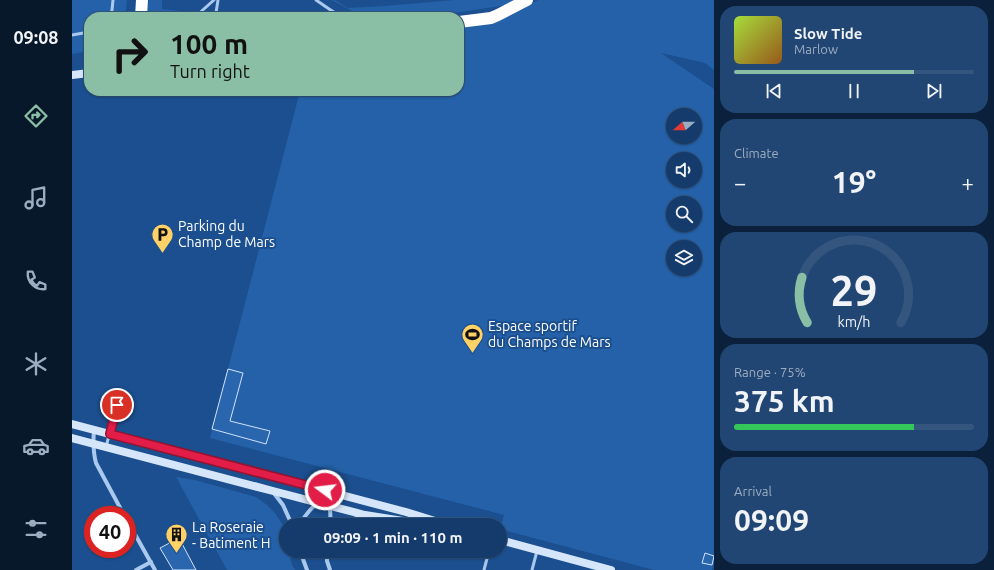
<!DOCTYPE html>
<meta charset="utf-8">
<style>
:root{--surface:#143b6b;--page:#214673;--text:#f1f3f6;--muted:#9dadc1;--line:#33557e;--accent:#8abfa5}
body{margin:0;font-family:Ubuntu,sans-serif;background:var(--page);color:var(--text);height:100vh;display:flex;flex-direction:column;font-size:15px;white-space:nowrap}
*{box-sizing:border-box;margin:0}
p{font-size:13px;color:var(--muted)}
.icon{flex:none;width:22px;height:22px;fill:none;stroke:currentColor;stroke-width:2;stroke-linecap:round;stroke-linejoin:round}
.map{position:relative;flex:1;overflow:hidden}
.side{display:flex;flex-direction:column;gap:6px;padding:6px;background:#0b203b;width:280px}
.side>*{flex:none}
.top-card{position:absolute;left:12px;top:12px;width:380px;height:84px;border-radius:16px;box-shadow:0 1px 3px #0004,0 0 0 1px var(--line);background:#8abfa5;color:#111;overflow:hidden}
.needle{width:26px;rotate:250deg}
.buttons{position:absolute;left:594px;top:108px;display:grid;gap:8px}
.buttons a{display:grid;place-items:center;width:36px;height:36px;border-radius:50%;background:var(--surface);box-shadow:0 1px 3px #0004,0 0 0 1px var(--line);font-size:20px}
.speed{position:absolute;left:12px;top:506px;display:flex;gap:8px;font-size:20px;font-weight:700;text-align:center}
.speed>*{display:grid;place-content:center;width:52px;height:52px;border-radius:50%;background:var(--surface);box-shadow:0 1px 3px #0004,0 0 0 1px var(--line);line-height:1}
.speed .limit{border:6px solid #d22;background:#fff;color:#111}
.pin{position:absolute;display:grid;place-items:center;width:34px;height:34px;color:#fff;margin:-17px;border:2px solid #fff;border-radius:50%;box-shadow:0 1px 4px #0007}
.me{position:absolute;width:44px;margin:-22px;rotate:285deg;stroke-linejoin:round;filter:drop-shadow(0 0 3px #0008)}
.turn{display:flex;align-items:center;gap:14px;height:84px;padding:0 20px;font-size:18px}
.turn .icon{width:52px;height:52px;stroke-width:2.5}
.turn b{display:block;font-size:28px;line-height:34px}
.big{font-size:30px;font-weight:600;line-height:1.1}
.side .card{flex:1;display:flex;flex-direction:column;justify-content:center;gap:6px;min-width:0;padding:0 14px;border-radius:16px;background:var(--page)}
.side .dial{align-items:center;gap:0}
.dial svg{height:104px;overflow:visible;fill:none;stroke:var(--line);stroke-width:7;stroke-linecap:round;text-anchor:middle}
.dial text{fill:var(--text);stroke:none}
.song{display:flex;align-items:center;gap:12px}
.cover{width:48px;height:48px;border-radius:6px;background:linear-gradient(135deg,hsl(80 70% 55%),hsl(30 70% 35%))}
.played{height:4px;border-radius:2px;background:linear-gradient(90deg,var(--accent) 75%,var(--line) 75%)}
.keys{display:flex;justify-content:space-around;direction:ltr}
.heat{display:flex;justify-content:space-between;align-items:center;font-size:22px;direction:ltr}
.charge{height:6px;border-radius:3px;background:linear-gradient(90deg,#34c759 75%,var(--line) 0)}
.trip{position:absolute;left:207px;top:518px;width:228px;height:40px;border-radius:20px;background:var(--surface);box-shadow:0 1px 3px #0004,0 0 0 1px var(--line);font-weight:600;line-height:40px;text-align:center}
main{display:flex;flex:1;min-height:0}
.tabs{display:flex;flex-direction:column;width:72px;justify-content:space-around;align-items:center;background:#08182b;color:var(--muted)}
.tabs .icon{width:28px;height:28px}
.tabs .current{color:var(--accent)}
.tabs b{font-size:18px;color:var(--text)}
.map>svg:first-child{display:block}
.green{fill:#2461a8;fill-rule:evenodd}
.building{fill:#2a66ad;stroke:#cfe3fa}
.lines{fill:none;stroke-linecap:round;stroke-linejoin:round}
.lane{stroke:#a9c9ee;stroke-width:3}
.street{stroke:#a9c9ee;stroke-width:4}
.secondary{stroke:#d6e6fa;stroke-width:8}
.highway{stroke:#fff;stroke-width:12}
.route-casing{stroke:#92132f;stroke-width:10}
.route{stroke:#e11d48;stroke-width:7}
.labels{text-anchor:middle;dominant-baseline:central;stroke-width:4;stroke-linejoin:round;paint-order:stroke}
.poi-label{font-size:14px;fill:#fff;stroke:#1b4f8f;text-anchor:start}
</style>
<main>
<nav class="tabs">
<b>09:08</b>
<svg class="icon current" aria-label="directions" viewBox="0 0 24 24"><path d="M12 3l9 9-9 9-9-9zM9 14v-3h6M13 9l2 2-2 2"/></svg>
<svg class="icon" aria-label="music" viewBox="0 0 24 24"><path d="M9 18V5l10-2v13"/><circle cx="6" cy="18" r="3"/><circle cx="16" cy="16" r="3"/></svg>
<svg class="icon" aria-label="phone" viewBox="0 0 24 24"><path d="M5 4h4l2 5-3 2q2 4 5 5l2-3 5 2v4C11 20 4 13 5 4z"/></svg>
<svg class="icon" aria-label="climate" viewBox="0 0 24 24"><path d="M12 3v18M4 7l16 10M4 17L20 7"/></svg>
<svg class="icon" aria-label="car" viewBox="0 0 24 24"><path d="M5 17H2v-5l4-1 3-4h7l3 4 3 1v5h-3M9 17h6M6 11h13"/><circle cx="7" cy="17" r="2"/><circle cx="17" cy="17" r="2"/></svg>
<svg class="icon" aria-label="filters" viewBox="0 0 24 24"><path d="M4 7h16M4 17h16"/><circle cx="9" cy="7" r="2"/><circle cx="15" cy="17" r="2"/></svg>
</nav>
<div class="map">
<svg width="642" height="570" viewBox="0 0 642 570">
<rect width="100%" height="100%" fill="#1b4f8f"/>
<g class="green">
<path d="M 0,0 L 55,0 L 53,17 L 17,17 L 17,51 L 0,54 Z"/>
<path d="M 77,0 L 90,0 L 90,9 L 109,11 L 115,15 L 112,17 L 75,17 Z"/>
<path d="M 260,0 L 263,0 L 276,8 L 312,6 L 383,0 L 444,0 L 435,5 L 356,17 L 291,17 Z"/>
<path d="M 466,0 L 642,0 L 642,70 L 633,63 L 589,53 L 642,89 L 642,563 L 640,570 L 582,570 L 428,529 L 432,515 L 138,438 L 228,91 L 387,91 L 387,28 L 424,22 ZM 601,115 L 623,115 L 623,137 L 601,137 ZM 601,159 L 623,159 L 623,181 L 601,181 ZM 601,203 L 623,203 L 623,225 L 601,225 ZM 601,247 L 623,247 L 623,269 L 601,269 Z"/>
<path d="M 104,477 L 123,480 L 184,497 L 195,505 L 203,513 L 211,525 L 214,536 L 214,551 L 217,551 L 220,565 L 223,570 L 155,570 Z"/>
</g>
<g class="building">
<path d="M 156,369 L 171,373 L 158,421 L 198,431 L 194,444 L 140,429 Z"/>
<path d="M 107,538 L 124,570 L 101,570 L 88,548 Z"/>
<path d="M 633,553 L 642,556 L 640,565 L 630,563 Z"/>
</g>
<g class="lines">
<g class="lane">
<path d="M 244,0 L 260,11 L 272,17"/>
<path d="M 260,11 L 261,17"/>
<path d="M 38,17 L 40,10 L 41,0"/>
<path d="M 123,17 L 142,0"/>
<path d="M 140,17 L 144,13 L 146,0"/>
<path d="M 0,35 L 17,32"/>
<path d="M 122,91 L 122,95"/>
<path d="M 34,447 L 45,405"/>
<path d="M 412,570 L 417,551"/>
<path d="M 460,570 L 465,551"/>
</g>
<g class="street">
<path d="M 22,430 C 21,442 21,452 24,463 L 52,515"/>
<path d="M 201,492 L 211,505 L 220,525"/>
<path d="M 255,494 C 258,504 259,514 258,525"/>
<path d="M 55,520 L 83,570"/>
<path d="M 228,525 C 235,510 246,501 259,493"/>
<path d="M 270,525 L 279,520 L 289,516"/>
<path d="M 228,551 L 235,570"/>
<path d="M 255,551 L 255,561 L 258,570"/>
<path d="M 64,570 L 79,562"/>
</g>
<g class="secondary">
<path d="M 0,75 L 17,73"/>
<path d="M 0,424 L 334,512 L 376,525"/>
<path d="M 0,438 L 201,491 L 293,515 L 356,525"/>
<path d="M 428,540 L 539,570"/>
</g>
<g class="highway">
<path d="M 69,17 L 70,0"/>
<path d="M 387,22 L 419,18 L 426,15 L 455,0"/>
</g>
</g>
<g class="lines">
<defs>
<path id="route" d="M 45,405 L 38,434 L 253,490"/>
</defs>
<use href="#route" class="route-casing"/>
<use href="#route" class="route"/>
</g>
<defs>
<symbol id="parking-pin" viewBox="-11 -11 22 30"><path d="M0 17L-7.5 6A9.5 9.5 0 1 1 7.5 6Z" fill="#ffd166" stroke="#1b4f8f"/><path d="M-3.5-5.5H1a3.5 3.5 0 0 1 0 7H-1V5.5H-3.5ZM-1-3.4V-.6H.8a1.4 1.4 0 0 0 0-2.8Z" fill="#111"/></symbol>
<symbol id="stadium-pin" viewBox="-11 -11 22 30"><path d="M0 17L-7.5 6A9.5 9.5 0 1 1 7.5 6Z" fill="#ffd166" stroke="#1b4f8f"/><path d="M0-5a6.5 5 0 1 0 0 10a6.5 5 0 1 0 0-10ZM-3.5-1.8h7v3.6h-7Z" fill="#111"/></symbol>
<symbol id="building-pin" viewBox="-11 -11 22 30"><path d="M0 17L-7.5 6A9.5 9.5 0 1 1 7.5 6Z" fill="#ffd166" stroke="#1b4f8f"/><path d="M-4-6H4V6H1V3H-1V6H-4ZM-2.5-4.3h1.7v1.8h-1.7ZM.8-4.3h1.7v1.8H.8ZM-2.5-1h1.7V.8h-1.7ZM.8-1h1.7V.8H.8Z" fill="#111"/></symbol>
</defs>
<g fill-rule="evenodd">
<use href="#parking-pin" x="78" y="222" width="25" height="34"/>
<use href="#stadium-pin" x="388" y="322" width="25" height="34"/>
<use href="#building-pin" x="92" y="522" width="25" height="34"/>
</g>
<g class="labels">
<g class="poi-label">
<text x="106" y="226">Parking du<tspan x="106" dy="16">Champ de Mars</tspan></text>
<text x="416" y="326">Espace sportif<tspan x="416" dy="16">du Champs de Mars</tspan></text>
<text x="120" y="527">La Roseraie<tspan x="120" dy="16">- Batiment H</tspan></text>
</g>
</g>
</svg>
<div class="buttons">
<a><svg class="needle" viewBox="-14 -14 28 28"><path d="M0-13l5 13h-10z" fill="#e53935"/><path d="M0 13l5-13h-10z" fill="#9dadc1"/></svg></a>
<a><svg class="icon" aria-label="sound" viewBox="0 0 24 24"><path d="M4 9h4l5-4v14l-5-4H4zM17 9q2 3 0 6"/></svg></a>
<a><svg class="icon" aria-label="search" viewBox="0 0 24 24"><circle cx="10" cy="10" r="6"/><path d="M15 15l6 6"/></svg></a>
<a><svg class="icon" aria-label="layers" viewBox="0 0 24 24"><path d="M12 4l9 5-9 5-9-5zM3 14l9 5 9-5"/></svg></a>
</div>
<div class="speed"><div class="limit">40</div></div>
<div class="pin" style="left:45px;top:405px;background:#d93025"><svg class="icon" aria-label="arrive" viewBox="0 0 24 24"><path d="M6 21V4h12l-3 4 3 4H6"/></svg></div>
<svg class="me" style="left:253px;top:490px" viewBox="-20 -20 40 40"><circle r="17" fill="#e11d48" stroke="#fff" stroke-width="3"/><path d="M0-11L8 9 0 5-8 9z" fill="#fff"/></svg>
<div class="trip">09:09 · 1 min · 110 m</div>
<div class="top-card">
<div class="turn"><svg class="icon" aria-label="right" viewBox="0 0 24 24"><path d="M7 20v-9h11M14 6l5 5-5 5"/></svg><div><b>100 m</b>Turn right</div></div>
</div>
</div>
<section class="side">
<div class="card">
<div class="song"><i class="cover"></i><div><b>Slow Tide</b><p>Marlow</p></div></div>
<div class="played"></div>
<div class="keys"><svg class="icon" aria-label="previous" viewBox="0 0 24 24"><path d="M18 5L8 12l10 7zM5 5v14"/></svg><svg class="icon" aria-label="pause" viewBox="0 0 24 24"><path d="M8 5v14M16 5v14"/></svg><svg class="icon" aria-label="next" viewBox="0 0 24 24"><path d="M6 5l10 7-10 7zM19 5v14"/></svg></div>
</div>
<div class="card"><p>Climate</p>
<div class="heat"><a>−</a><b class="big">19°</b><a>+</a></div>
</div>
<div class="card dial"><svg viewBox="0 0 100 80">
<path d="M14 69A42 42 0 1 1 86 69"/>
<path d="M14 69A42 42 0 0 1 10 34" stroke="#8abfa5"/>
<text x="50" y="56" font-size="32" font-weight="700">29</text>
<text x="50" y="72" font-size="11">km/h</text>
</svg></div>
<div class="card"><p>Range · 75%</p><b class="big">375 km</b><div class="charge"></div></div>
<div class="card"><p>Arrival</p><b class="big">09:09</b></div>
</section>
</main>
